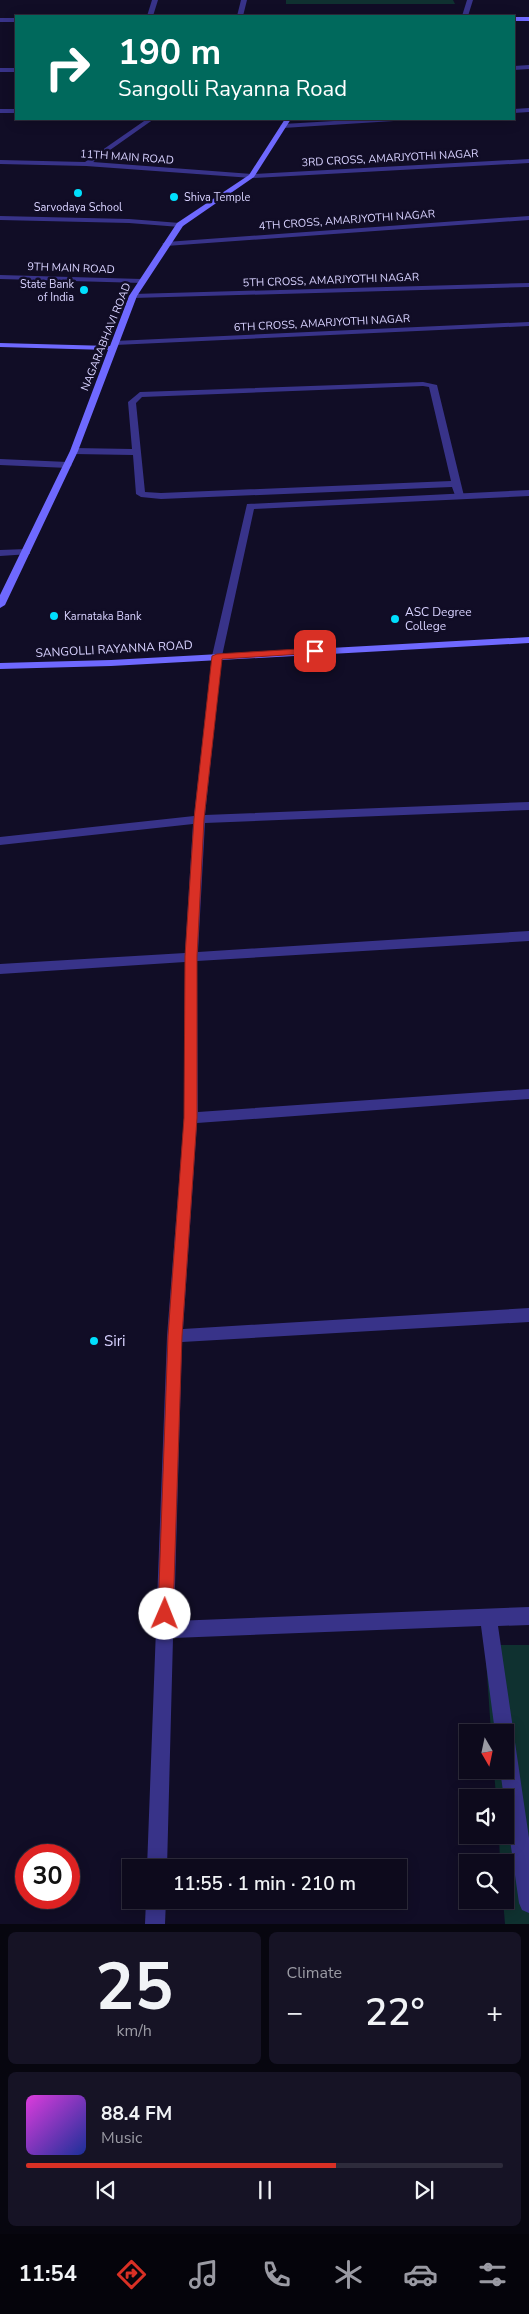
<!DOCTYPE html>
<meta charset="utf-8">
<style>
:root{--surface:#0d0a1c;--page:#161325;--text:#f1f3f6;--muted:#9a9aa3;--line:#2d2b3b;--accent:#d93025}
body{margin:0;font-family:"Nunito Sans",sans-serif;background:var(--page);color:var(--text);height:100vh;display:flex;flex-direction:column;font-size:19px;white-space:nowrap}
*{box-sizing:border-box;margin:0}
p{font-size:16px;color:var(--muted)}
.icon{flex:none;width:28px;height:28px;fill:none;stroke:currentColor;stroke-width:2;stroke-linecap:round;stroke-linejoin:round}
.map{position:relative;height:1924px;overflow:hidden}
.panel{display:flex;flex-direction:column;gap:8px;padding:8px;background:#07060f;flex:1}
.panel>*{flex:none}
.guide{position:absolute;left:15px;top:15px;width:500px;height:105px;border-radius:0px;box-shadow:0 2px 12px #0003,0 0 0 1px var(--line);background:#00695c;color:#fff;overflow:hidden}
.needle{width:32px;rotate:171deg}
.buttons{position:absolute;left:459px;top:1724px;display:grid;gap:10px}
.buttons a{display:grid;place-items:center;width:55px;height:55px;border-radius:0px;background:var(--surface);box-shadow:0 2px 12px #0003,0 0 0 1px var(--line);font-size:25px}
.speed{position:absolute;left:15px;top:1844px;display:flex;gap:10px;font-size:25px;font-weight:700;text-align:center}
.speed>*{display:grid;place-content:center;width:65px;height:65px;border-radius:50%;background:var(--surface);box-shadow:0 2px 12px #0003,0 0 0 1px var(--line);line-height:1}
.speed .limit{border:8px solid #d22;background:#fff;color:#111}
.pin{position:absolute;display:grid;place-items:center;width:42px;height:42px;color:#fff;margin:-21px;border-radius:10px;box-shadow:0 2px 8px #0006}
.me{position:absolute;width:55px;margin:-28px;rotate:1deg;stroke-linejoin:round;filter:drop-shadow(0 0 4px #0008)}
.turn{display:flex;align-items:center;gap:18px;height:105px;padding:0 20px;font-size:22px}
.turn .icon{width:65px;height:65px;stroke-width:2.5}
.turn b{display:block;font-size:35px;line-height:42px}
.big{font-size:38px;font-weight:600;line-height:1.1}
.panel .tile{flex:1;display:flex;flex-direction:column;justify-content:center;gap:8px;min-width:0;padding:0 18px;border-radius:8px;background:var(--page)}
.panel .dial{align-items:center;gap:0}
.dial b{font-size:65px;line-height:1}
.song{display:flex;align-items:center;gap:15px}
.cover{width:60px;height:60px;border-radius:8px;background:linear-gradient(135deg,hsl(300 70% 55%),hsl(230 70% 35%))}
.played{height:5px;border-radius:2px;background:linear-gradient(90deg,var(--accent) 65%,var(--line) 65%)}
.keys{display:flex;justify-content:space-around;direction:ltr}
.heat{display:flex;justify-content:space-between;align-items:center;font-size:28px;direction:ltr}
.panel .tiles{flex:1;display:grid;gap:8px;grid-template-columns:1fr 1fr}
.tile:last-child{grid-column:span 2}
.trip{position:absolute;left:122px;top:1859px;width:285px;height:50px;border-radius:0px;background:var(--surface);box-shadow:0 2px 12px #0003,0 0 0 1px var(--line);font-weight:600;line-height:50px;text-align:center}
.tab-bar{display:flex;height:80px;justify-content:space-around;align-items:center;background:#05040b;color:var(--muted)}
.tab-bar .icon{width:35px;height:35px}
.tab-bar .on{color:var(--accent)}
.tab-bar b{font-size:22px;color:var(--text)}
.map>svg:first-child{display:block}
.green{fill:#0f3130}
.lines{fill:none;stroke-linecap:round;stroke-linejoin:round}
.lane{fill:#383389;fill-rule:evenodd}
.street{fill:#383389;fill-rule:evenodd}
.secondary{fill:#6f69ff;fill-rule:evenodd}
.route{fill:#d93025;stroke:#8d1f18}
.poi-dot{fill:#00dffd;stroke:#110d26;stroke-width:2}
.labels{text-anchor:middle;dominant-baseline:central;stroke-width:5;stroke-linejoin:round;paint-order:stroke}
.far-street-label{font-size:11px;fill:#d8d2ff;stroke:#110d26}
.far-poi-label{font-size:11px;fill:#d8d2ff;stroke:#110d26;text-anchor:start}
.poi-label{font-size:12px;fill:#d8d2ff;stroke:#110d26;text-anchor:start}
.street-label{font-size:12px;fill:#d8d2ff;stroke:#110d26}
.near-poi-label{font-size:15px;fill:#d8d2ff;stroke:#110d26;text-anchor:start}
</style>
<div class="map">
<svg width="529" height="1924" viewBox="0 0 529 1924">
<rect width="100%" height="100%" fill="#110d26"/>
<g class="green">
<path d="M 286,0 L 453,0 L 455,4 L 286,4 Z"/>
<path d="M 485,1645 L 529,1645 L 529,1924 L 505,1924 L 503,1900 L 505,1900 L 505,1862 L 500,1862 L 499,1835 L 505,1835 L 505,1798 L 496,1797 L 494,1770 L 505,1770 L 505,1732 L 491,1732 Z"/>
</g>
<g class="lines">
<path class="lane" d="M 423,382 L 437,385 L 464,496 L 462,498 L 456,498 L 452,487 L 161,499 L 141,497 L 136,494 L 133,455 L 74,454 L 70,451 L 74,448 L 132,449 L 128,402 L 140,392 ZM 423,386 L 429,387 L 451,481 L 161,493 L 145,492 L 136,403 L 142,397 Z"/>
<g class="street">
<path d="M 152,0 L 158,0 L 153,16 L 147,16 Z"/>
<path d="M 241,0 L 247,0 L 243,16 L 237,16 Z"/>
<path d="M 467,0 L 473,0 L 468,16 L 462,16 Z"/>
<rect x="0" y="18" width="16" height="4"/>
<path d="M 529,65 L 529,69 L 514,70 L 514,66 Z"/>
<rect x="0" y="68" width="16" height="4"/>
<path d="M 529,108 L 529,112 L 514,113 L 514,109 Z"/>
<rect x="0" y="109" width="16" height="4"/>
<path d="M 147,119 L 154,119 L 93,162 L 252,174 L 529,159 L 529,163 L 252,178 L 86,166 L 0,164 L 0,160 L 85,162 Z"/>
<path d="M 368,119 L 397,119 L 394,121 L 283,128 L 280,126 L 283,124 Z"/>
<path d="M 0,216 L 129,219 L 180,223 L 184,225 L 180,227 L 129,223 L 0,220 Z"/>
<path d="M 529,216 L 529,220 L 166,246 L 162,244 L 166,242 Z"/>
<path d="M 0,275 L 142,279 L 146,281 L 142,283 L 0,279 Z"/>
<path d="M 529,283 L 529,287 L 133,298 L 129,296 L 133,294 Z"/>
<path d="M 529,322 L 529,326 L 115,345 L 111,343 L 115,341 Z"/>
<path d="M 0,459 L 68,462 L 72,465 L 68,468 L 0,465 Z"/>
<path d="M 529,490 L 529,496 L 254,509 L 222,656 L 205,815 L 529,802 L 529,810 L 205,823 L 198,952 L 529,931 L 529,941 L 197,961 L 198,1112 L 529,1089 L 529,1099 L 197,1123 L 183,1329 L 529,1308 L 529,1322 L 182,1342 L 174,1621 L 529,1607 L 529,1625 L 498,1626 L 529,1838 L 529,1913 L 522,1910 L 519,1903 L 500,1770 L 505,1770 L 505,1732 L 495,1732 L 481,1626 L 173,1638 L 167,1868 L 147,1868 L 167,1336 L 184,1118 L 185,962 L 0,974 L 0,964 L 185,953 L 193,824 L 0,845 L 0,837 L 194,816 L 212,656 L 247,504 Z"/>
<path d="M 27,549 L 30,550 L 30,554 L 0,556 L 0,550 Z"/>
<path d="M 146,1900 L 166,1900 L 165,1924 L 145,1924 Z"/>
</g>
<g class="secondary">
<rect x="514" y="17" width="15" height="4"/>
<path d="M 285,119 L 291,119 L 254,177 L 183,226 L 137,296 L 78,451 L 5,605 L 0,608 L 0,595 L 70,451 L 108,350 L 0,347 L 0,343 L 110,346 L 129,296 L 177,223 L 249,175 Z"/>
<path d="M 529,637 L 529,643 L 111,666 L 0,669 L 0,663 L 111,660 Z"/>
</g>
</g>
<path class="route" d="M 315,648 L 318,649 L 318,653 L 222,659 L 204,819 L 197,956 L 197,1118 L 182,1336 L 173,1614 L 171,1619 L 165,1622 L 160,1619 L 158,1614 L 168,1336 L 184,1118 L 185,956 L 194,819 L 212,656 L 217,654 Z"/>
<g class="poi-dot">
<circle cx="78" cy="193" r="5"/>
<circle cx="174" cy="197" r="5"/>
<circle cx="84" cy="290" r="5"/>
<circle cx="54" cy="616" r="5"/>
<circle cx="395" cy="619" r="5"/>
<circle cx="94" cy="1341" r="5"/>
</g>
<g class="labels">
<g class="far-street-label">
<text transform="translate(127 157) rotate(4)">11TH MAIN ROAD</text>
<text transform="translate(390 158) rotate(-3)">3RD CROSS, AMARJYOTHI NAGAR</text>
<text transform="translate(347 220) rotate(-4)">4TH CROSS, AMARJYOTHI NAGAR</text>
<text transform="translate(71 268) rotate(2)">9TH MAIN ROAD</text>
<text transform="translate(331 280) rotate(-2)">5TH CROSS, AMARJYOTHI NAGAR</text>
<text transform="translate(322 323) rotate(-3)">6TH CROSS, AMARJYOTHI NAGAR</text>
<text transform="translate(106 337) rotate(-68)">NAGARABHAVI ROAD</text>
</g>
<g class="far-poi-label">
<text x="184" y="197">Shiva Temple</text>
<text x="78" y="207" text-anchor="middle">Sarvodaya School</text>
<text x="74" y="284" text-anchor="end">State Bank<tspan x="74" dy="13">of India</tspan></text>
<text x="64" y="616">Karnataka Bank</text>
</g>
<g class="poi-label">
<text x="405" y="612">ASC Degree<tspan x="405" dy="14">College</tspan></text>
</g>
<g class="street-label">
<text transform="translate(114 649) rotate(-3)">SANGOLLI RAYANNA ROAD</text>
</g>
<g class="near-poi-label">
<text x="104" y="1341">Siri</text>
</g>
</g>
</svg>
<div class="buttons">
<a><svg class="needle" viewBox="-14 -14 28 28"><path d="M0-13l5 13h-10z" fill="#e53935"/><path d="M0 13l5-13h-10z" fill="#9a9aa3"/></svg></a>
<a><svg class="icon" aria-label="sound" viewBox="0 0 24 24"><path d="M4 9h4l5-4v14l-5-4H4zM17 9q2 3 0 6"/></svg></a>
<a><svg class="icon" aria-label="search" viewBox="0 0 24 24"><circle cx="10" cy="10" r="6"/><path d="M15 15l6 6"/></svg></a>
</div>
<div class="speed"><div class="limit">30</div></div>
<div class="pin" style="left:315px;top:651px;background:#d93025"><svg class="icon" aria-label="arrive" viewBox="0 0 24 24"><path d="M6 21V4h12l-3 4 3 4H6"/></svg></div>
<svg class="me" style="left:165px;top:1614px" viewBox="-20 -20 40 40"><circle r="19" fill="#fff"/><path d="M0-13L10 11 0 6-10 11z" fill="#d93025"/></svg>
<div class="trip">11:55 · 1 min · 210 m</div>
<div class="guide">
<div class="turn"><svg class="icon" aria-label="right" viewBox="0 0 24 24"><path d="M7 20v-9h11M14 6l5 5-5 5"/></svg><div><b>190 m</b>Sangolli Rayanna Road</div></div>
</div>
</div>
<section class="panel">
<div class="tiles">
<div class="tile dial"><b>25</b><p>km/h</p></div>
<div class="tile"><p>Climate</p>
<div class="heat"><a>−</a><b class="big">22°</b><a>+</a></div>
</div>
<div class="tile">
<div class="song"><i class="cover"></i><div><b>88.4 FM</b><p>Music</p></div></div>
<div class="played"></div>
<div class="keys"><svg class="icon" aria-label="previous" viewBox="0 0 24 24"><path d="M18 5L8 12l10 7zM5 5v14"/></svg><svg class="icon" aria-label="pause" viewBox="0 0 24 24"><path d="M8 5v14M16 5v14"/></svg><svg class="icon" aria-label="next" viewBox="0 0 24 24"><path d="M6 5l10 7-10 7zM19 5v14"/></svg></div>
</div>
</div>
</section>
<nav class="tab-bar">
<b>11:54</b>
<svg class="icon on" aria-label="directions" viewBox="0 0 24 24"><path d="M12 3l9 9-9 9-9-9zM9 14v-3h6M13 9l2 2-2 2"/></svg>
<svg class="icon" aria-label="music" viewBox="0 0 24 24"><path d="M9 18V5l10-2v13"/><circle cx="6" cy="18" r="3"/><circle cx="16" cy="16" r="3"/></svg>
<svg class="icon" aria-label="phone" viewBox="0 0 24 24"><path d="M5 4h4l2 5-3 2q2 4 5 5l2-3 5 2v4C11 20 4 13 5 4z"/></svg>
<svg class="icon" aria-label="climate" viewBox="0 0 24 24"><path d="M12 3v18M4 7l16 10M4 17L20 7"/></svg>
<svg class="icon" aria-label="car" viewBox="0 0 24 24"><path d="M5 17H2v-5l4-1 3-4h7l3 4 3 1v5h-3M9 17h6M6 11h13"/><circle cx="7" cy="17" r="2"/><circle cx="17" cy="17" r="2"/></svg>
<svg class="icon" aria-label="filters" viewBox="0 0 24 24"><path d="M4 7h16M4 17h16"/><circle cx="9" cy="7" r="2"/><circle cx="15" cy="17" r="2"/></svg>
</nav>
